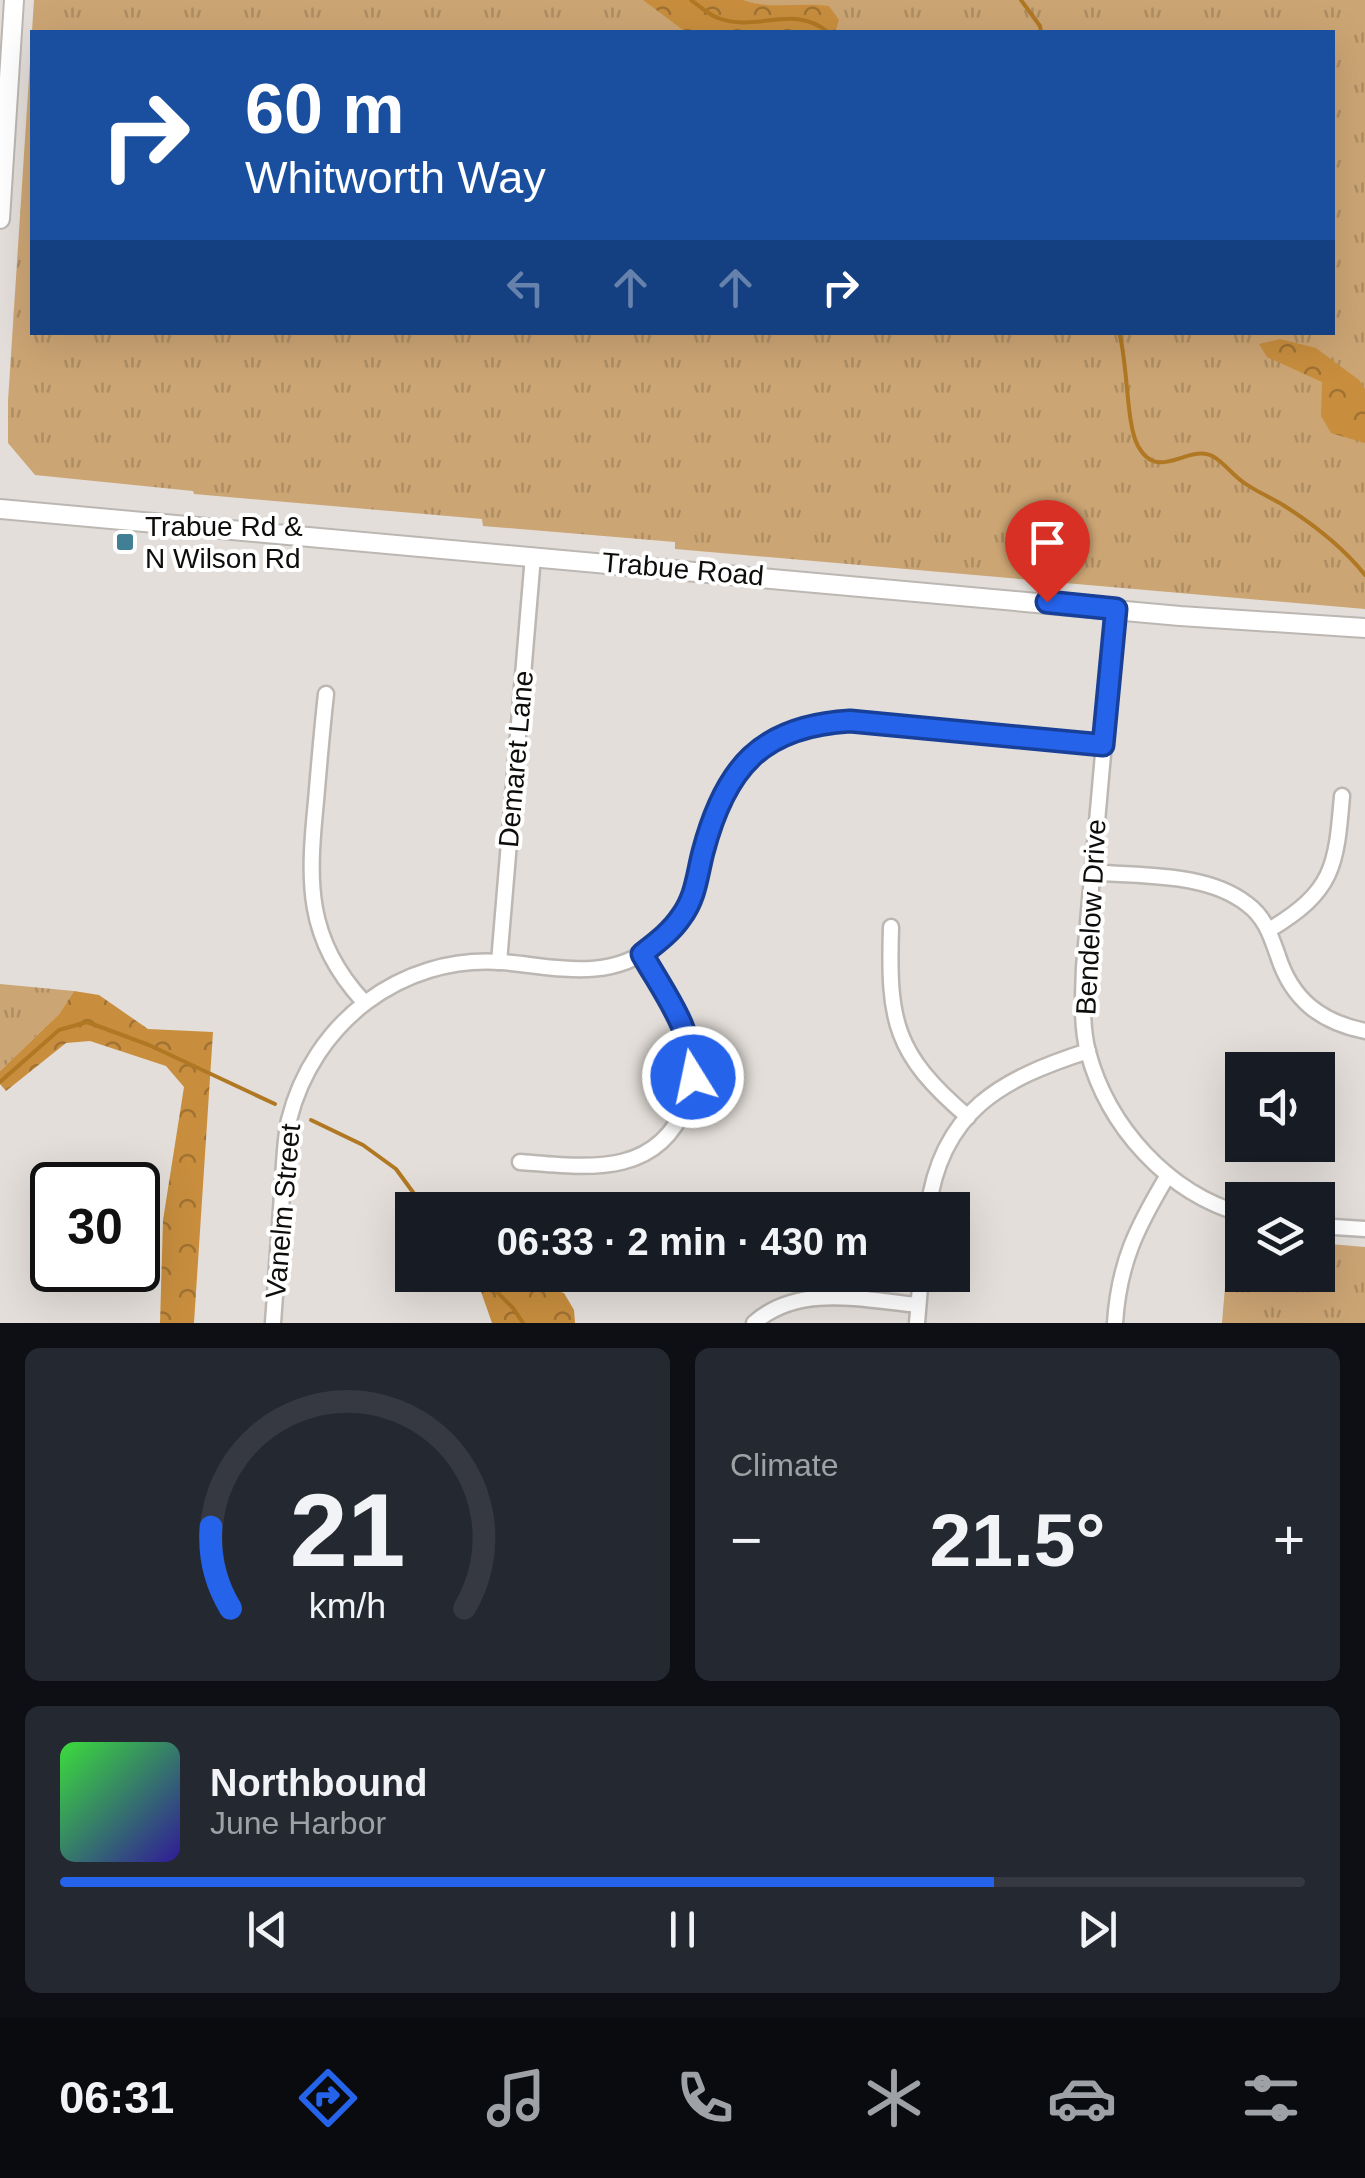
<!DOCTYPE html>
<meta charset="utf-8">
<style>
:root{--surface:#171b24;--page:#242831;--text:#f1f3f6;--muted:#9ea1a6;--line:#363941;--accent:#2563eb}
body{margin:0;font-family:Arial,sans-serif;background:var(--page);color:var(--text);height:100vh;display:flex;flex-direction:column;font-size:38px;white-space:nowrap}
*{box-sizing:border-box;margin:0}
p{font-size:32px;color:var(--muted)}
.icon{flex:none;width:55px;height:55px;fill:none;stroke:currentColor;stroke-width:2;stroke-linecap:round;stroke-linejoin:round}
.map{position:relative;height:1323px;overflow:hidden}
.sheet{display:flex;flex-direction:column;gap:25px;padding:25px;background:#0d0f14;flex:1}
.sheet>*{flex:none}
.guide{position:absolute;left:30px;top:30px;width:1305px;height:305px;border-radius:0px;box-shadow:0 10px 40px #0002;background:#1a4fa0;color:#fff;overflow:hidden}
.tools{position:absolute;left:1225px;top:1052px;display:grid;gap:20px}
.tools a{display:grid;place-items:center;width:110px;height:110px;border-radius:0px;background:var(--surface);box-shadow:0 10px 40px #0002;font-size:50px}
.speed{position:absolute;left:30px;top:1162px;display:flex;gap:20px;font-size:50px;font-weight:700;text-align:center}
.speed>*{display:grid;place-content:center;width:130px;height:130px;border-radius:50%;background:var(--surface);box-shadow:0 10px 40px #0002;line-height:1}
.speed .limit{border:5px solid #111;border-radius:15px;background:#fff;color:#111}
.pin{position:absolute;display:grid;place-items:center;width:85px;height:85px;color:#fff;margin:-102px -42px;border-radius:50% 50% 50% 0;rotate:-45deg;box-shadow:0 0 10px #0007}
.pin .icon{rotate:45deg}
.me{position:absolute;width:110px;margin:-55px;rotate:350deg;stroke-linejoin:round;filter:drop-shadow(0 0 8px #0008)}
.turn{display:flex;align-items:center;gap:35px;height:210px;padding:0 50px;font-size:45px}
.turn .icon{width:130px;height:130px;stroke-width:2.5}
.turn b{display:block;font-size:70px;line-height:85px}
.lanes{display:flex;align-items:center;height:95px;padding:0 50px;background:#0003;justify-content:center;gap:50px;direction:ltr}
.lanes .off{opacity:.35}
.big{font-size:75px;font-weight:700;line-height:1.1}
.sheet .tile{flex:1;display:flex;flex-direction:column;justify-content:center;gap:15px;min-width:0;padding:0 35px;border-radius:15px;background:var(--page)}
.sheet .dial{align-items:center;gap:0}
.dial svg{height:260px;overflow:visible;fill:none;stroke:var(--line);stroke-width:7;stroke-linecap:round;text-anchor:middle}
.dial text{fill:var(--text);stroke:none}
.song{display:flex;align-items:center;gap:30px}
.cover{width:120px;height:120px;border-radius:15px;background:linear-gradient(135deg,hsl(120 70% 55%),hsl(250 70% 35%))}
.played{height:10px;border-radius:5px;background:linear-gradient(90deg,var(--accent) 75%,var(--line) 75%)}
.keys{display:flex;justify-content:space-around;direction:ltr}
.heat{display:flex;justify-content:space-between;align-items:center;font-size:55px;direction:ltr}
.sheet .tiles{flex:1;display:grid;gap:25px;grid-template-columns:1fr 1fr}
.tile:last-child{grid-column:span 2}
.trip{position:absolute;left:395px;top:1192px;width:575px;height:100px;border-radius:0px;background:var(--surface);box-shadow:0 10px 40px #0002;font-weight:700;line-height:100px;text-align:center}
.menu{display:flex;height:160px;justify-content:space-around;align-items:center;background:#090b0e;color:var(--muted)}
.menu .icon{width:70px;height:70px}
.menu .current{color:var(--accent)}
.menu b{font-size:45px;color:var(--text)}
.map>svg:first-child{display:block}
.grass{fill:url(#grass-tufts);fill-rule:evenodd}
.forest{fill:url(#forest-crowns)}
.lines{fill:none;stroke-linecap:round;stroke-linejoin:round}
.stream{stroke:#b17823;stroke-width:4}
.street-casing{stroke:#bcb7b2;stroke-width:19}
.secondary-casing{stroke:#bcb7b2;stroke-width:22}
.street{stroke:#fff;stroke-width:14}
.secondary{stroke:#fff;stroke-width:18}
.route-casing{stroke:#184099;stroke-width:25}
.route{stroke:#2563eb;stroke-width:18}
.poi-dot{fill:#407f94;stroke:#fff;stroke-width:4}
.labels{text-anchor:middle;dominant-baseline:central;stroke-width:8;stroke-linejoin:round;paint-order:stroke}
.poi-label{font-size:28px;fill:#0e0d0b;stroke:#fff;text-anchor:start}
.street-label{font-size:28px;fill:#0e0d0b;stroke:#fff}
</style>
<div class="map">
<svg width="1365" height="1323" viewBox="0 0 1365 1323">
<defs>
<pattern id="grass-tufts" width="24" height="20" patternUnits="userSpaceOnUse" patternTransform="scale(2.5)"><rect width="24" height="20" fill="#cca574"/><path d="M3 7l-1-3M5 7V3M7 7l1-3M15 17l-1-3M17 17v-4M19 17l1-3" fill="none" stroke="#ae8d63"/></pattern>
<pattern id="forest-crowns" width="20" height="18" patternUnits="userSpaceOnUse" patternTransform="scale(2.5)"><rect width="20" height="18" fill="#c88e3e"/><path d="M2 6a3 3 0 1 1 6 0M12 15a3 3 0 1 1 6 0" fill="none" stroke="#a17232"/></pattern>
</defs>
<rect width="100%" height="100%" fill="#e3ded9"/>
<g class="grass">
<path d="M 34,0 L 1365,0 L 1365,609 L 675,549 L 675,542 L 483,526 L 482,519 L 194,494 L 193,491 L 35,475 L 8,443 L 8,401 ZM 32,32 L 1332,32 L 1332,332 L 32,332 Z"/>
<path d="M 0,984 L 74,991 L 59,1014 L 0,1071 Z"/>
<path d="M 1230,1227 L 1242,1232 L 1242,1275 L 1318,1275 L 1318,1243 L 1365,1247 L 1365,1323 L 1222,1323 Z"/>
</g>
<g class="forest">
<path d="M 643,0 L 743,0 C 769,10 801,2 829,6 L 839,20 L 835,32 L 692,32 L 683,30 Z"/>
<path d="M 1280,339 L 1316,348 L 1359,380 L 1365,389 L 1365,443 L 1331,433 L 1321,416 L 1322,382 L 1267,357 L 1259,344 Z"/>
<path d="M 74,991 L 99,995 L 148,1029 L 213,1032 L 194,1323 L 160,1323 L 163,1220 L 184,1087 L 166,1066 L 90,1041 L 66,1043 L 6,1091 L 0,1084 L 0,1071 L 59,1014 Z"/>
<path d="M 501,1275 L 564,1293 L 574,1310 L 575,1323 L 492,1323 L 479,1286 Z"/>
</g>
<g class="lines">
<g class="stream">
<path d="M 691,0 C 699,6 709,15 718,18 C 758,33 792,3 828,32"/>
<path d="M 1021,0 L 1040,26 L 1041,32"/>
<path d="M 1119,332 C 1128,363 1126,425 1138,446 C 1159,484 1188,442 1214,457 C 1224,463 1233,475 1243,482 C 1255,491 1270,497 1283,505 C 1313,524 1343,547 1365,575"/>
<path d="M 0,1082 L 59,1030 L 87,1022 L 149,1045 L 275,1104"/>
<path d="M 311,1120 L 363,1145 L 396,1169 L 426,1210"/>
<path d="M 480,1275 L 513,1308 L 523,1323"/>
</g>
<defs>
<g id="street">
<path d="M 1116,609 L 1084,967 C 1083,995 1081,1025 1088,1052 C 1108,1127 1168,1193 1242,1214"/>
<path d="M 326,694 C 322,729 319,765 316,801 C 308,881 305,938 363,1001"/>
<path d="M 1092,872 C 1142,877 1206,872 1247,904 C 1265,917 1271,936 1278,956 C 1292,1000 1321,1022 1365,1031"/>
<path d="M 891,927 C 888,1021 894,1054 968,1117"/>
<path d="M 1269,930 C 1334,891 1336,867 1342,796"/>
<path d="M 499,962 L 533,556"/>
<path d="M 520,1162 C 585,1167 657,1179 686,1104 C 696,1079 694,1053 684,1028 C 674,1003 656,978 642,955"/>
<path d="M 928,1210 C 941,1111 1001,1079 1088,1051"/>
<path d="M 1318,1226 L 1365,1229"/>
<path d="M 273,1323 C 276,1280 279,1238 282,1195 C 284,1170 284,1144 289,1120 C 313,1023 401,955 501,962 C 553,966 609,983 654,945 C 688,916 692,897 702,855 C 722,770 761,726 850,721 L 1103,745"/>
<path d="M 754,1323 C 799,1283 864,1300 918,1305"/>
<path d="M 917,1323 L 921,1275"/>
<path d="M 1115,1323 C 1119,1262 1137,1227 1168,1175"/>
</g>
<g id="secondary">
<path d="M 0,219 L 14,0"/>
<path d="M 0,509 L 1180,616 L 1365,628"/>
</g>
</defs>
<use href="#street" class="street-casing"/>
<use href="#secondary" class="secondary-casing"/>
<use href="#street" class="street"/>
<use href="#secondary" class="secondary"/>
</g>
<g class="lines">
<defs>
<path id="route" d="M 693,1077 C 694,1031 664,993 642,954 C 656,943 671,932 681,917 C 696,897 697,875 703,852 C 725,768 761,726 850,721 L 1103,745 L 1116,609 L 1047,602"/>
</defs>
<use href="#route" class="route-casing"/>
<use href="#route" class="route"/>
</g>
<rect class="poi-dot" x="115" y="532" width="20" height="20" rx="5"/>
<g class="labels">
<g class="poi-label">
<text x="145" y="526">Trabue Rd &amp;<tspan x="145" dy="32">N Wilson Rd</tspan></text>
</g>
<g class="street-label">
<text transform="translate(683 569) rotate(5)">Trabue Road</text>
<text transform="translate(516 759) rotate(-85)">Demaret Lane</text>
<text transform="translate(1091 917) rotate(-87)">Bendelow Drive</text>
<text transform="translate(283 1211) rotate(-85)">Vanelm Street</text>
</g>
</g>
</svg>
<div class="tools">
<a><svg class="icon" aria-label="sound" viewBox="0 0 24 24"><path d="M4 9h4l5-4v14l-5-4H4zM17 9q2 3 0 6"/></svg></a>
<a><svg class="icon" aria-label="layers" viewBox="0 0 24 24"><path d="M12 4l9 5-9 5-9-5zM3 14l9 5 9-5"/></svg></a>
</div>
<div class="speed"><div class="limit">30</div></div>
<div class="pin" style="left:1047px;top:602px;background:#d93025"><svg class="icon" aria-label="arrive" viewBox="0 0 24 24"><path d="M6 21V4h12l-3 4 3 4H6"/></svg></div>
<svg class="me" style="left:693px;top:1077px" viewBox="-20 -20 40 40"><circle r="17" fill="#2563eb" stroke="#fff" stroke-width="3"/><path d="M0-11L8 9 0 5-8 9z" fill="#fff"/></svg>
<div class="trip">06:33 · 2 min · 430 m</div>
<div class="guide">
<div class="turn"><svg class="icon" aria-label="right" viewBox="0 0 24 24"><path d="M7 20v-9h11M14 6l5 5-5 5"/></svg><div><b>60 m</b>Whitworth Way</div></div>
<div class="lanes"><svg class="icon off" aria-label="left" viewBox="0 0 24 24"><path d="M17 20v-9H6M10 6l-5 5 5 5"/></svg><svg class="icon off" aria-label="ahead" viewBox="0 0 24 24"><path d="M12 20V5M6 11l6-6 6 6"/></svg><svg class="icon off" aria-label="ahead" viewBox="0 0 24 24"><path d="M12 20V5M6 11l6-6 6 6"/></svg><svg class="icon" aria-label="right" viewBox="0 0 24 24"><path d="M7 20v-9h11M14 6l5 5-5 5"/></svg></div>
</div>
</div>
<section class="sheet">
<div class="tiles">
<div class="tile dial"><svg viewBox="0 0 100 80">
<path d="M14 69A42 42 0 1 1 86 69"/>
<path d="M14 69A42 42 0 0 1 8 44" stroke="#2563eb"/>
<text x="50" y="56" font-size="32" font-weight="700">21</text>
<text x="50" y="72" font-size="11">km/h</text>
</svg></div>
<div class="tile"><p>Climate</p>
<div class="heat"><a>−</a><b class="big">21.5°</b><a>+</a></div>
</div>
<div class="tile">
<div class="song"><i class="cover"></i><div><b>Northbound</b><p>June Harbor</p></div></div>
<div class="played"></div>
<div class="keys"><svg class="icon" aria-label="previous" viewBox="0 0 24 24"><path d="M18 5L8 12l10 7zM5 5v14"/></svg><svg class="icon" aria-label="pause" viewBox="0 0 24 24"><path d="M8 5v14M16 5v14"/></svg><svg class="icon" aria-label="next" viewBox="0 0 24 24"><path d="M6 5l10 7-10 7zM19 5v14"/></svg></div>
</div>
</div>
</section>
<nav class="menu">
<b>06:31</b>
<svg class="icon current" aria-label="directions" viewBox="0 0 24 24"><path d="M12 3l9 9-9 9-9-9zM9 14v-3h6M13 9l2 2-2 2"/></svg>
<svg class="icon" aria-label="music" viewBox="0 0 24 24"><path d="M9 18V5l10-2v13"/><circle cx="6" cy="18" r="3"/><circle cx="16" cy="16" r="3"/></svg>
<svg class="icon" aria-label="phone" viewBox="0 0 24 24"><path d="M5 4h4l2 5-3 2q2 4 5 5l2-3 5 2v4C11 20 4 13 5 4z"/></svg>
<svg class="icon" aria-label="climate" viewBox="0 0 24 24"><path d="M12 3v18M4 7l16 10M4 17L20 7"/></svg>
<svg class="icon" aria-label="car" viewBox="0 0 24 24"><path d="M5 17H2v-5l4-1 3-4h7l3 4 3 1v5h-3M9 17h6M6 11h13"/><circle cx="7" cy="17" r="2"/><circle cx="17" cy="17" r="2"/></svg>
<svg class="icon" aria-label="filters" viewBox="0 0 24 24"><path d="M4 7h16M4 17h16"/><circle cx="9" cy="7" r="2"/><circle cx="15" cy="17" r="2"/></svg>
</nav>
